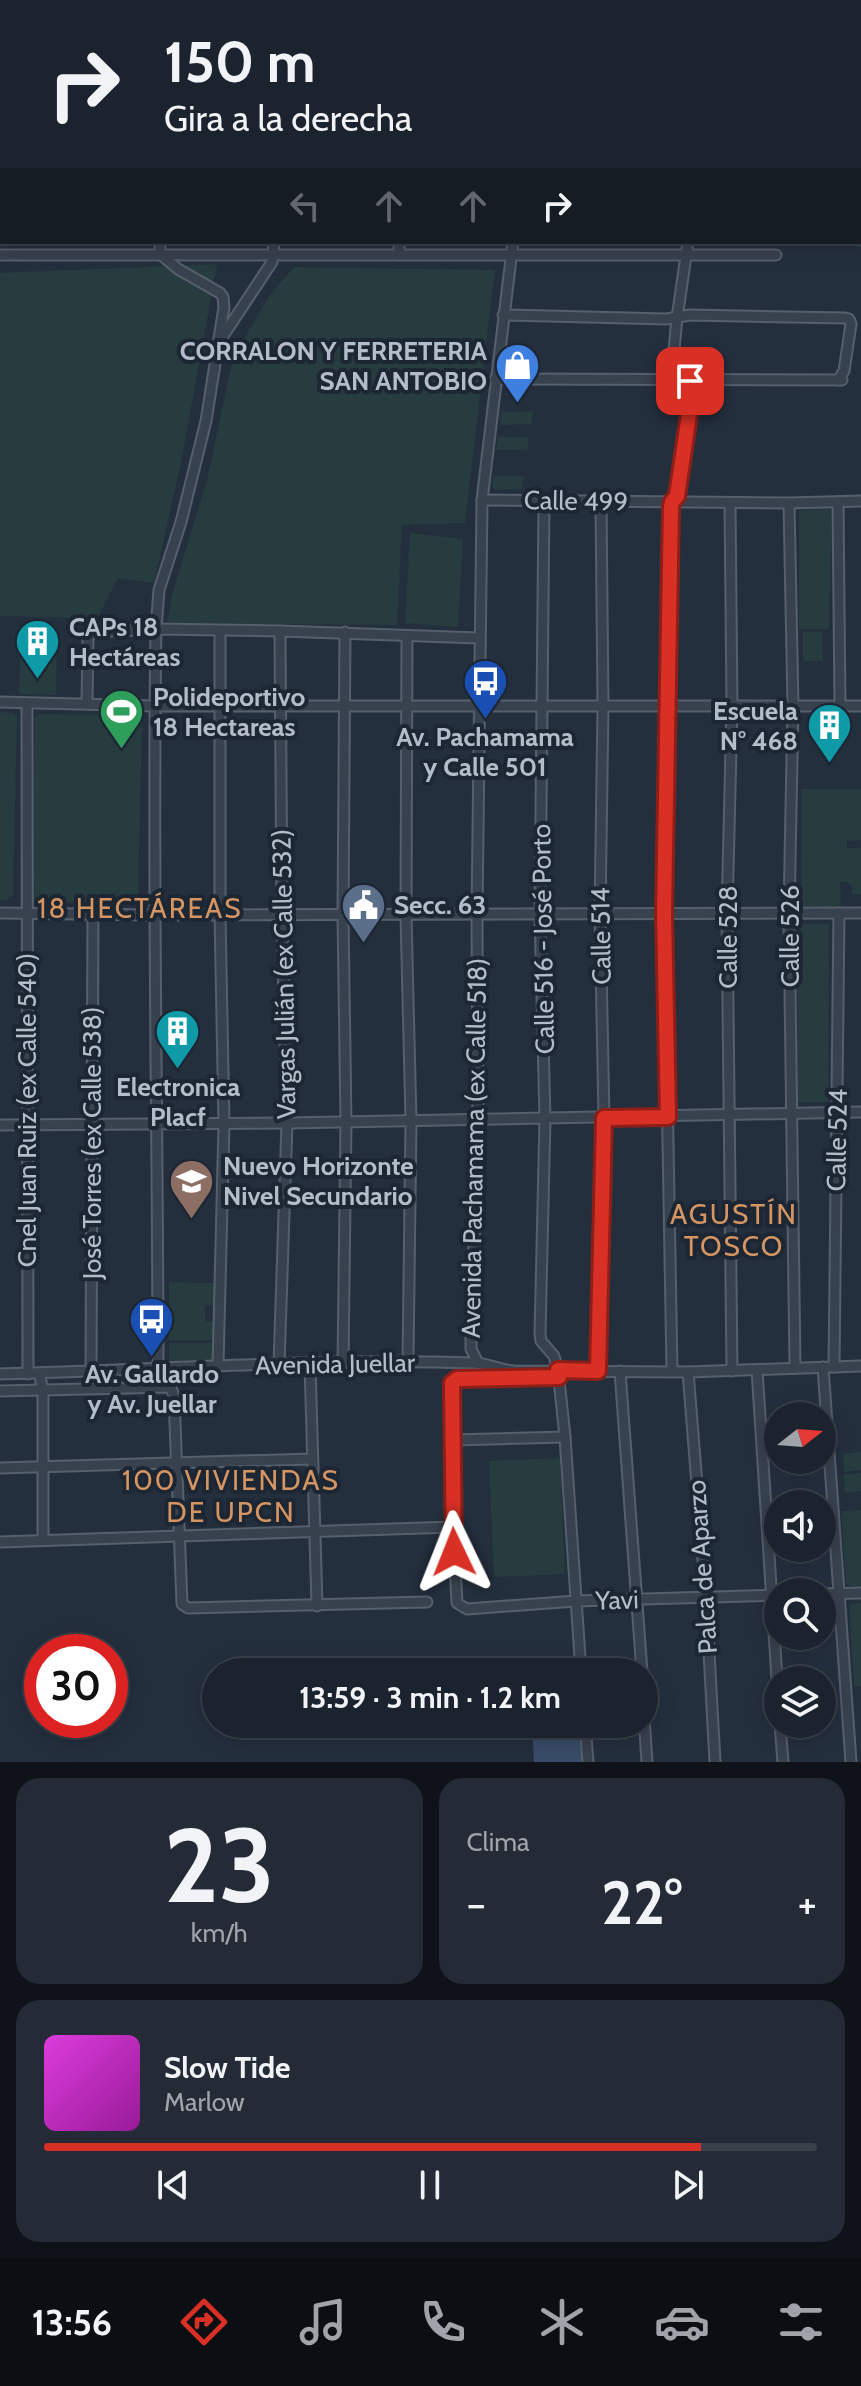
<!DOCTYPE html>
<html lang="es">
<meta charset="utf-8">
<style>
:root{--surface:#1b232e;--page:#242b36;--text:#f1f3f6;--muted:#a0a4aa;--line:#39404a;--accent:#d93025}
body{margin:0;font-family:Cabin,sans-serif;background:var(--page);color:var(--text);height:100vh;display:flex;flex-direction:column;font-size:30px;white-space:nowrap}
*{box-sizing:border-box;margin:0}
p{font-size:26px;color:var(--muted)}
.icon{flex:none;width:44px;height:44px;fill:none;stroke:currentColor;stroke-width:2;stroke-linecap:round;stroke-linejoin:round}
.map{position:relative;height:1762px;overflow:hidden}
.panel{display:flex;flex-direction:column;gap:16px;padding:16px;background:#0f1319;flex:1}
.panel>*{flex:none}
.top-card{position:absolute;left:0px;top:0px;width:862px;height:244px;box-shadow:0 4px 20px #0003,0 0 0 2px var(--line);background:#1b232e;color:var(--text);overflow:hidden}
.needle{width:52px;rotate:73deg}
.buttons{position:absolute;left:764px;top:1402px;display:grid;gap:16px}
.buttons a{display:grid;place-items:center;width:72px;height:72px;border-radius:50%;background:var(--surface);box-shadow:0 4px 20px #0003,0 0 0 2px var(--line);font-size:40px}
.speed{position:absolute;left:24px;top:1634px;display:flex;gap:16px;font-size:40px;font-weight:700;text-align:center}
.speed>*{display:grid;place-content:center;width:104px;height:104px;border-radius:50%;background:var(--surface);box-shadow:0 4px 20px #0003,0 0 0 2px var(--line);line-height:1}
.speed .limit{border:12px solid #d22;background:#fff;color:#111}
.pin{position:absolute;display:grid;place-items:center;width:68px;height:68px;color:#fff;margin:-34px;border-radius:16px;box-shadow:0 4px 12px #0006}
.me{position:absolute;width:88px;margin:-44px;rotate:358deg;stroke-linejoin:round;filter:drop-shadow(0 0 6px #0008)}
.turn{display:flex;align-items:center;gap:28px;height:168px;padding:0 32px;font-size:36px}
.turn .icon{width:104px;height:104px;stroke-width:2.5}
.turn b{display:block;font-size:56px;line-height:68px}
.lanes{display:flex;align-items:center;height:76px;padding:0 32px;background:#0003;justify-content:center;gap:40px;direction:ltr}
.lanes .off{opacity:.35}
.big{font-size:60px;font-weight:700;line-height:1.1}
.panel .tile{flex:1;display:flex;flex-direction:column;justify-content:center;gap:12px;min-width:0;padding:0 28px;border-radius:24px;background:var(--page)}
.panel .dial{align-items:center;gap:0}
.dial b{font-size:104px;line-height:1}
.song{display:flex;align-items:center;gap:24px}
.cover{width:96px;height:96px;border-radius:12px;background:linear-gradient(135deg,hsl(300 70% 55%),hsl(300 70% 35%))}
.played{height:8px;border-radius:4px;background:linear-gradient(90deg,var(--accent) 85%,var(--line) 85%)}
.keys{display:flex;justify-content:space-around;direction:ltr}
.heat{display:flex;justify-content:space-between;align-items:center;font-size:44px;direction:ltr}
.panel .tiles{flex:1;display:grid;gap:16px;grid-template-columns:1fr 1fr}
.tile:last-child{grid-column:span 2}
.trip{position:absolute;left:202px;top:1658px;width:456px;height:80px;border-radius:40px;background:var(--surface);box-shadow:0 4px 20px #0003,0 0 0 2px var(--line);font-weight:700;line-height:80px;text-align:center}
.menu{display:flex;height:128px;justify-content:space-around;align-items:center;background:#0b0e12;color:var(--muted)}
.menu .icon{width:56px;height:56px}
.menu .on{color:var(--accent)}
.menu b{font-size:36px;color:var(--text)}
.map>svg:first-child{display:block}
.green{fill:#263c3f}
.water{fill:#394c67}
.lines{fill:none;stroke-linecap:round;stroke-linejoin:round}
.minor-casing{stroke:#565f6c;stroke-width:13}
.minor{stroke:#38414e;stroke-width:9}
.route-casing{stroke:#8d1f18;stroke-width:20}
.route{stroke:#d93025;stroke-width:14}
.labels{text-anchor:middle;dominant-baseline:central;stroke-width:8;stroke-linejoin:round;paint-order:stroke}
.poi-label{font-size:26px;font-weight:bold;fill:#b4bcc9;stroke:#1d2633;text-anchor:start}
.street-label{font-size:26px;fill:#b4bcc9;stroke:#1d2633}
.neighbourhood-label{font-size:28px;letter-spacing:2px;fill:#d59563;stroke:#1d2633}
</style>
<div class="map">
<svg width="861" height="1762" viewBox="0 0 861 1762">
<rect width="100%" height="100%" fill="#242f3e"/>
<g class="green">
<path d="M 217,264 L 182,458 L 154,583 L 118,578 L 99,615 L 84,618 L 0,616 L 0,273 Z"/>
<path d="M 294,267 L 495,270 L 465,523 L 402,525 L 397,625 L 167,623 L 172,595 L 207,480 L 233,358 L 269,296 Z"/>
<path d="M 533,411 L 531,424 L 500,425 L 501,412 Z"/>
<path d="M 498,437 L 529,437 L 527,450 L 496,450 Z"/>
<path d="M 493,476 L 524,476 L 522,489 L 495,490 L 492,486 Z"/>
<path d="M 832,509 L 829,629 L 799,629 L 799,510 Z"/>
<path d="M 410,533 L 463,539 L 458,627 L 405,623 Z"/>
<path d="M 21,632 L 57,633 L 56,695 L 19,694 Z"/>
<path d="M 822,632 L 823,661 L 803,661 L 803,632 Z"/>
<path d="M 0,712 L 13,713 L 17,717 L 13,895 L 6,900 L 0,900 Z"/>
<path d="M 39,714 L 138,715 L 142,719 L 138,899 L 132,903 L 39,902 L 32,897 L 35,718 Z"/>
<path d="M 802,789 L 861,789 L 861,840 L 847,841 L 847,848 L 861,848 L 861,894 L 852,894 L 852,887 L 847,882 L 840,882 L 841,909 L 801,907 Z"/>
<path d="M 798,924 L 829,924 L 828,1102 L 797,1102 Z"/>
<path d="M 169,1282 L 214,1283 L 214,1305 L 205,1305 L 205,1321 L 214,1322 L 214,1340 L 169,1340 Z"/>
<path d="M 169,1343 L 215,1343 L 214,1362 L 169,1363 Z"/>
<path d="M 861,1452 L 861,1470 L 844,1472 L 843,1454 Z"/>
<path d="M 560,1458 L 565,1574 L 494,1577 L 489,1461 Z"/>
<path d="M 861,1473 L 861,1491 L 845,1493 L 844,1475 Z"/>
<path d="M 861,1510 L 861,1586 L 850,1586 L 846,1583 L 841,1511 Z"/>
<path d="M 861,1603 L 861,1686 L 854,1686 L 849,1604 Z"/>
</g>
<path class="water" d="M 532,1724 L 578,1724 L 582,1762 L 534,1762 Z"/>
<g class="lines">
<defs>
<g id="minor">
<path d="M 148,0 L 148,2"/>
<path d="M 158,0 L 158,2"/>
<path d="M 271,0 L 271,2"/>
<path d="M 399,0 L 399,2"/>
<path d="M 830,0 L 854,2"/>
<path d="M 540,2 L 541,0"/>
<path d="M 720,2 L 721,0"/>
<path d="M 860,5 L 861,6"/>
<path d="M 860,26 L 861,25"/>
<path d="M 0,61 L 2,61"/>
<path d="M 860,89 L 861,90"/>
<path d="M 0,126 L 2,126"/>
<path d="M 860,162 L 861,163"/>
<path d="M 0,191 L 2,191"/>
<path d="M 860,239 L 861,240"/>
<path d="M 160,242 L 160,254 L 178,269 L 220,293 L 223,297 L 224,307 L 206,421 L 181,522 L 159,590 L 156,629 C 152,876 158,1123 158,1370 L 161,1387"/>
<path d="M 399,242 L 399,255"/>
<path d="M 0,255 L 776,255"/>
<path d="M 503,315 L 666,319 L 690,315 L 845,318 L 849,319 L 851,324 L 844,371 L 838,380"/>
<path d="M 221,339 L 272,262 L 274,242"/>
<path d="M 495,379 L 842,380"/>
<path d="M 671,381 L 677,318 L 688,242"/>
<path d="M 482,500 L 789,503 L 861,501"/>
<path d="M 544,502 L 540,914 L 545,1119 L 540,1334 L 541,1341 L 554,1356 L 558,1370 L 565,1437 L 581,1672"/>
<path d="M 838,502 L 840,706"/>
<path d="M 730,503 L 732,706 L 727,914 L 732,1371"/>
<path d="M 789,503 L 793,706 L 789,913 L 795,1368"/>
<path d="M 407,636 L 406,915 L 411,1121 L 408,1362"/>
<path d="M 0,702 L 155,706 L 861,706"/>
<path d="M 27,703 L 28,1374"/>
<path d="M 87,703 L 88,637 L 94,632 L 156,629 L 280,631 L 479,638"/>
<path d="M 0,913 L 154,915 L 861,913"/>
<path d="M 0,1125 L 287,1123 L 861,1112"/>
<path d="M 478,1363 L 471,1349 L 471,1338 L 478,1120 L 477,915 L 482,500 L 513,242"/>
<path d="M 310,1364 L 317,1606"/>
<path d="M 343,1364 L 346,1122 L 343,916 L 345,632"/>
<path d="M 279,1365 L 287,1123 L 282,915 L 280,631"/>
<path d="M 218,1366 L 224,1124 L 220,915 L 220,631"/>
<path d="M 823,1367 L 851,1762"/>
<path d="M 834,1367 L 839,913"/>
<path d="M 757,1370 L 778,1694"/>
<path d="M 598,1371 L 604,1118 L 600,914 L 603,706 L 601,502"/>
<path d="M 620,1371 L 642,1672"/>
<path d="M 672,1371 L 664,913 L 671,507 L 672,502 L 677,496 L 692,394 L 690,381"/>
<path d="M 91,1372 L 93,915"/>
<path d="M 688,1372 L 706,1597 L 715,1762"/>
<path d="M 39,1373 L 43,1390 L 43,1540"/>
<path d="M 0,1374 C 157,1370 315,1358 473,1363 C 487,1363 500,1370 514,1371 L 688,1372 L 861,1366"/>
<path d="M 559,1377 L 457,1379 L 452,1383 L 453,1527 L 457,1603 L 467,1609 L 576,1601 L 778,1595"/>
<path d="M 0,1391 L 171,1387 L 174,1397 L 182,1604 L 188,1608 L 427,1602"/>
<path d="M 452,1440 L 565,1437"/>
<path d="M 0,1468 L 312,1459"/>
<path d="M 0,1542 L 453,1527"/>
<path d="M 822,1594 L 861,1593"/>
<path d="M 644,1716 L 647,1762"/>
<path d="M 585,1724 L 588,1762"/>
<path d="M 780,1724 L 783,1762"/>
</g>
</defs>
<use href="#minor" class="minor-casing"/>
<use href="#minor" class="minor"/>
</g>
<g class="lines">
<defs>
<path id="route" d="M 454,1552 L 452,1383 L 457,1379 L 559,1377 L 558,1370 L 598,1371 L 604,1118 L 668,1117 L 664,913 L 671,507 L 672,502 L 677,496 L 692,394 L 690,381"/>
</defs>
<use href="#route" class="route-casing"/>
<use href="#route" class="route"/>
</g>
<defs>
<symbol id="shop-pin" viewBox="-11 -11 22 30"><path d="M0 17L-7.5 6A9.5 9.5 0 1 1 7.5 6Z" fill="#3f7fe0" stroke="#1d2633"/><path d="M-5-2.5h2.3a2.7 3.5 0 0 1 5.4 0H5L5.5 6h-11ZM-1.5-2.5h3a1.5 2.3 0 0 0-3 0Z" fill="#fff"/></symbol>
<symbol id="building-pin" viewBox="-11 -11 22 30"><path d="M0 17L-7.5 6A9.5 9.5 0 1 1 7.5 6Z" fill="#0f9aa8" stroke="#1d2633"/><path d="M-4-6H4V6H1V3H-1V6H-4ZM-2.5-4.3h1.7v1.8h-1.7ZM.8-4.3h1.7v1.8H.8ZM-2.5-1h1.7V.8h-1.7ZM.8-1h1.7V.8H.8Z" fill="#fff"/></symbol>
<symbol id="bus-pin" viewBox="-11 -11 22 30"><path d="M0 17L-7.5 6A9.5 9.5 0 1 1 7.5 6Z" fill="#1a4fb4" stroke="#1d2633"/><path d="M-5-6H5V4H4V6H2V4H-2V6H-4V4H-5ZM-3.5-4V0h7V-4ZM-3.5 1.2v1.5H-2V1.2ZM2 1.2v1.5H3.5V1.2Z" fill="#fff"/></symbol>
<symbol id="stadium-pin" viewBox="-11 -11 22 30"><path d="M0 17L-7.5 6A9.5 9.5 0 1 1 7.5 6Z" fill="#2e9e5b" stroke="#1d2633"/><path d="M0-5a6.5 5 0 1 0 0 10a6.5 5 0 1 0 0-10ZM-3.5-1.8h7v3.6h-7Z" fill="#fff"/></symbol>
<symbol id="civic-pin" viewBox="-11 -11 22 30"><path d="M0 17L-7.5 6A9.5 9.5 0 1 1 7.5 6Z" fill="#5c6f8a" stroke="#1d2633"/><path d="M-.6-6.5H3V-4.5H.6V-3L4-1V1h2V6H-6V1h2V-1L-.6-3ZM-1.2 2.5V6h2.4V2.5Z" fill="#fff"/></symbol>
<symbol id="school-pin" viewBox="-11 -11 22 30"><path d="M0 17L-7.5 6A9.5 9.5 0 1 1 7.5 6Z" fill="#8d6e63" stroke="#1d2633"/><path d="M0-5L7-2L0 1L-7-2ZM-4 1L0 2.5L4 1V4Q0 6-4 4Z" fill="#fff"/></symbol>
</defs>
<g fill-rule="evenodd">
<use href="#shop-pin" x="492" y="340" width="51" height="69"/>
<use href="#building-pin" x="12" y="616" width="51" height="69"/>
<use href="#bus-pin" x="460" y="656" width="51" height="69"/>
<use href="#stadium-pin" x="96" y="686" width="51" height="69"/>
<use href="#building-pin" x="804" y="700" width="51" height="69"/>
<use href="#civic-pin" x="338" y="880" width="51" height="69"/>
<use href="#building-pin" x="152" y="1006" width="51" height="69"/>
<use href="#school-pin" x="166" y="1156" width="51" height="69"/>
<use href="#bus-pin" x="126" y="1294" width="51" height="69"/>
</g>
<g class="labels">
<g class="poi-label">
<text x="487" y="351" text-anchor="end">CORRALON Y FERRETERIA<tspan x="487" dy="30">SAN ANTOBIO</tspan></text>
<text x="69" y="627">CAPs 18<tspan x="69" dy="30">Hectáreas</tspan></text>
<text x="153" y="697">Polideportivo<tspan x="153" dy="30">18 Hectareas</tspan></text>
<text x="798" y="711" text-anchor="end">Escuela<tspan x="798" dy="30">N° 468</tspan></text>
<text x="485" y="737" text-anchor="middle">Av. Pachamama<tspan x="485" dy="30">y Calle 501</tspan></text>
<text x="394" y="905">Secc. 63</text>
<text x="178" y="1087" text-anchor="middle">Electronica<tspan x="178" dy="30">Placf</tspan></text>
<text x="223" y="1166">Nuevo Horizonte<tspan x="223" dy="30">Nivel Secundario</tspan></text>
<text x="152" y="1374" text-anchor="middle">Av. Gallardo<tspan x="152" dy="30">y Av. Juellar</tspan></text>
</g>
<g class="street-label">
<text transform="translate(576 501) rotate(1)">Calle 499</text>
<text transform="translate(601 936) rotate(-91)">Calle 514</text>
<text transform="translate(790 936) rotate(-90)">Calle 526</text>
<text transform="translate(728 937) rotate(-90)">Calle 528</text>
<text transform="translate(543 939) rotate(-91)">Calle 516 - José Porto</text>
<text transform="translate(284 974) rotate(-91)">Vargas Julián (ex Calle 532)</text>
<text transform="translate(27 1110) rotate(-90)">Cnel Juan Ruiz (ex Calle 540)</text>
<text transform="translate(837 1140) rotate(-89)">Calle 524</text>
<text transform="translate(92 1143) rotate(-90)">José Torres (ex Calle 538)</text>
<text transform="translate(474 1148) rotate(-89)">Avenida Pachamama (ex Calle 518)</text>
<text transform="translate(335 1364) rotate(-1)">Avenida Juellar</text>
<text transform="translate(702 1567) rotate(-94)">Palca de Aparzo</text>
<text transform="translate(617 1600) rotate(-2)">Yavi</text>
</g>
<g class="neighbourhood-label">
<text x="140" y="908">18 HECTÁREAS</text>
<text x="734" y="1214">AGUSTÍN<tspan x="734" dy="32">TOSCO</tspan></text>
<text x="231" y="1480">100 VIVIENDAS<tspan x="231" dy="32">DE UPCN</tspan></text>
</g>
</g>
</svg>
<div class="buttons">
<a><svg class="needle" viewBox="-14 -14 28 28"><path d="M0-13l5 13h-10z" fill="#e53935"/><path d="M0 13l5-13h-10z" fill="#a0a4aa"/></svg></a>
<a><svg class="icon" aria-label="sound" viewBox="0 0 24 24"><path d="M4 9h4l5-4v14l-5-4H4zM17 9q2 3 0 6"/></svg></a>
<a><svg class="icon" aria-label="search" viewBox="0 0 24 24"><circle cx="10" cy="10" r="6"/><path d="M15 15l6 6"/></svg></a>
<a><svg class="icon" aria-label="layers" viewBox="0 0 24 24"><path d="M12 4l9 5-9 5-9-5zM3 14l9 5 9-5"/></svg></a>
</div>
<div class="speed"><div class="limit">30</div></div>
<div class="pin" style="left:690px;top:381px;background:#d93025"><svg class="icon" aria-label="arrive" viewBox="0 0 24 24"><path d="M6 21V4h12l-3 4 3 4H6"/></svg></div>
<svg class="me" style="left:454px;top:1552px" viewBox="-20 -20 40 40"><path d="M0-17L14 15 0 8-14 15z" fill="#d93025" stroke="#fff" stroke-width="4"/></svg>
<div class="trip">13:59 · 3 min · 1.2 km</div>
<div class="top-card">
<div class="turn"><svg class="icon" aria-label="right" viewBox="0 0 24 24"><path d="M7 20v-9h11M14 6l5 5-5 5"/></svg><div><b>150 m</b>Gira a la derecha</div></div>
<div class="lanes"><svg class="icon off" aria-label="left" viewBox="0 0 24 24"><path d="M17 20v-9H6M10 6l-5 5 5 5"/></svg><svg class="icon off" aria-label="ahead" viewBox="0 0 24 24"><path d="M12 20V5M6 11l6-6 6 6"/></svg><svg class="icon off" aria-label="ahead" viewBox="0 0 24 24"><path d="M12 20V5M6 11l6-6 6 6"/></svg><svg class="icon" aria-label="right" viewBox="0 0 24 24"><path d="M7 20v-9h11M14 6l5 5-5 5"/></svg></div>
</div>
</div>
<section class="panel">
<div class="tiles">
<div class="tile dial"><b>23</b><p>km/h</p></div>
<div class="tile"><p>Clima</p>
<div class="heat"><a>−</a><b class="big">22°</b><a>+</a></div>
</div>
<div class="tile">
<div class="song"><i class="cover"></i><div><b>Slow Tide</b><p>Marlow</p></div></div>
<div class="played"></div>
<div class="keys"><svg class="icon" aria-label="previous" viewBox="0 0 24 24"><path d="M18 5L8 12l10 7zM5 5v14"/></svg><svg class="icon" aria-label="pause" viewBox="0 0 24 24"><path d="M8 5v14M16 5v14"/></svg><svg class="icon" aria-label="next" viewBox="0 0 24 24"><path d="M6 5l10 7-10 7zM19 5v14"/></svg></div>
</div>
</div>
</section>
<nav class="menu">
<b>13:56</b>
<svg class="icon on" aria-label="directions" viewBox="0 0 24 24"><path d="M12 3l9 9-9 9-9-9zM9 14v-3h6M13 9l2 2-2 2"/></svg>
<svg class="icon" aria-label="music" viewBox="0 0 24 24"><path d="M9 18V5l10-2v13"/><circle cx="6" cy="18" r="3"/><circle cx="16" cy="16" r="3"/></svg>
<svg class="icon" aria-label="phone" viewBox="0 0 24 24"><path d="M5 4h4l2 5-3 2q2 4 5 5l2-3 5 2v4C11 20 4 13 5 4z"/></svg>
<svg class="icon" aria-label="climate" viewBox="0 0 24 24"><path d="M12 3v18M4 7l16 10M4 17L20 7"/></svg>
<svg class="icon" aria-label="car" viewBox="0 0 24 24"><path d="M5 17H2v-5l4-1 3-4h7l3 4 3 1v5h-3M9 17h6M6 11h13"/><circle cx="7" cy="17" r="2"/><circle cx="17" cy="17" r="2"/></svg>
<svg class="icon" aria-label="filters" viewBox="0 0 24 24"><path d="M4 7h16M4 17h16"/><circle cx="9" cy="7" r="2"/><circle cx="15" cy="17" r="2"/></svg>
</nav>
